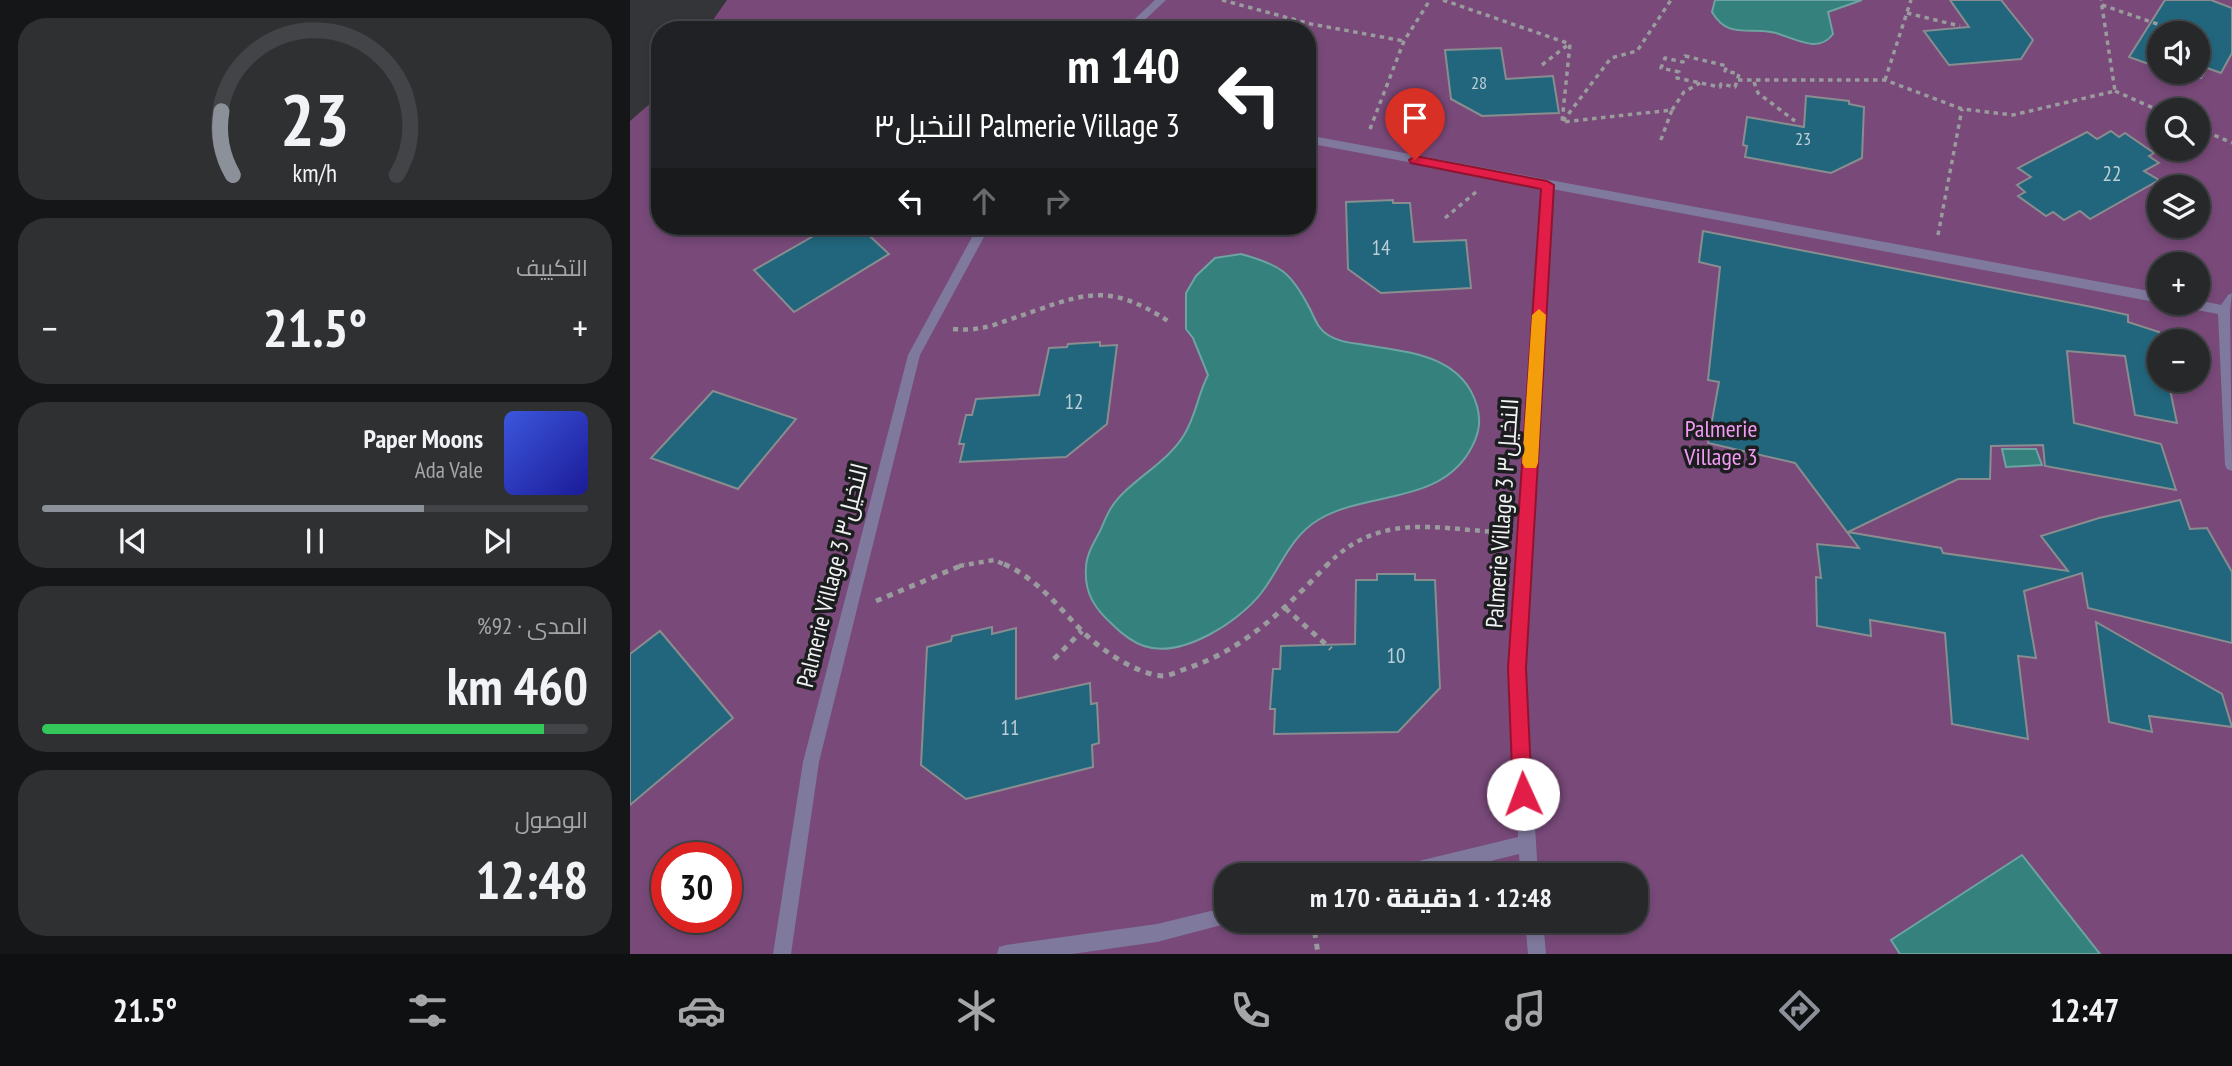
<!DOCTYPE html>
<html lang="ar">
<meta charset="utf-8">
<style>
:root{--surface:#26282a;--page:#2e3032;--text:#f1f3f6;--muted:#a4a6a8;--line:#424447;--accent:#8c9099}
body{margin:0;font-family:"PT Sans Narrow",Cairo,sans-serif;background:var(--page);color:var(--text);direction:rtl;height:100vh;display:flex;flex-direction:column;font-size:26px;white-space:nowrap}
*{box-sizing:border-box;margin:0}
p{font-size:23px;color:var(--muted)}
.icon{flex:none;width:38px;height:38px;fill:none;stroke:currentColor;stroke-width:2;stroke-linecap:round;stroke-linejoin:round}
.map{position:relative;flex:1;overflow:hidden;direction:ltr}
.panel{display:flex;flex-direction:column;gap:18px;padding:18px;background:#151617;width:630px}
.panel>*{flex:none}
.top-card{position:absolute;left:21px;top:21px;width:665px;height:214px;border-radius:28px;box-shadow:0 4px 10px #0003,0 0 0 2px var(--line);direction:rtl;background:#202124;color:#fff;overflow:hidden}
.tools{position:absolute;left:1517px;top:21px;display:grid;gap:14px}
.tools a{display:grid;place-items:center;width:63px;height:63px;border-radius:50%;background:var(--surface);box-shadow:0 4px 10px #0003,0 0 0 2px var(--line);font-size:35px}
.speed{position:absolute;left:21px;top:842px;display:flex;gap:14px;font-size:35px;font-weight:700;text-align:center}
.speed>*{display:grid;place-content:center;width:91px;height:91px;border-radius:50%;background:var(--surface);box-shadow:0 4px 10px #0003,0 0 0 2px var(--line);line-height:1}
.speed .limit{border:10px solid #d22;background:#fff;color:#111}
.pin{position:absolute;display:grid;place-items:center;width:60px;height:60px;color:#fff;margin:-72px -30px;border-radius:50% 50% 50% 0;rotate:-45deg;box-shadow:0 0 7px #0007}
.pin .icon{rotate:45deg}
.me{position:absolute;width:77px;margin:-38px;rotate:358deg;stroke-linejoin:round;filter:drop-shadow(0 0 5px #0008)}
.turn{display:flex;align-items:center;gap:24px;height:147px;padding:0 21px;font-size:32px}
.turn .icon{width:91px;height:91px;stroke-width:2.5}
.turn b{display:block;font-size:49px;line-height:60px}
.lanes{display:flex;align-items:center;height:66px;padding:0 21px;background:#0003;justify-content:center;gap:35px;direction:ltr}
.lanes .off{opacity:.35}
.big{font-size:52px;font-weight:800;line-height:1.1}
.panel .card{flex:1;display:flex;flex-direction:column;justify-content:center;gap:10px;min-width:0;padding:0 24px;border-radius:28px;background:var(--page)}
.panel .dial{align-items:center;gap:0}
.dial svg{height:182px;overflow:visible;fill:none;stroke:var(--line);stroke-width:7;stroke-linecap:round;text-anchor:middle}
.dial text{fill:var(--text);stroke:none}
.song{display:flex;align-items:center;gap:21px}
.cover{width:84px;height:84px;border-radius:10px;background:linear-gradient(135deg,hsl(230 70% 55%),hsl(240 70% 35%))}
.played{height:7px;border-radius:4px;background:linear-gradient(90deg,var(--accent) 70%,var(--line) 70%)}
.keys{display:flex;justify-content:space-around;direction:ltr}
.heat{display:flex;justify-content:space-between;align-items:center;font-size:38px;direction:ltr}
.charge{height:10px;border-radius:5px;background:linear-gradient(90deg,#34c759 92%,var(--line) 0)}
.trip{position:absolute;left:584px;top:863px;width:434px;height:70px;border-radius:28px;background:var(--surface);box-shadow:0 4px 10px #0003,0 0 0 2px var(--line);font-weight:800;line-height:70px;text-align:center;direction:rtl}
.menu{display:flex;height:112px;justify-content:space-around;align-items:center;background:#0f1011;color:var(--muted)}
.menu .icon{width:49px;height:49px}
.menu .active{color:var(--accent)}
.menu b{font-size:32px;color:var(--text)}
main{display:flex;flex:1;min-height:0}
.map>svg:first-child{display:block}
.green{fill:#784979;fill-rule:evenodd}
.water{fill:#34817d;stroke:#6da3a1;stroke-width:2}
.building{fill:#22667d;stroke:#898d8f;stroke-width:2}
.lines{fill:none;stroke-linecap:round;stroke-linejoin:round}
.path-far2{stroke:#999b9d;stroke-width:3.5;stroke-dasharray:4.5 4.5;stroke-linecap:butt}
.path-far1{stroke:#999b9d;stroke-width:4.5;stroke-dasharray:5 5;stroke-linecap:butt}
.path{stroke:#999b9d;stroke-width:5;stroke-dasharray:6 6;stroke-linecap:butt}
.minor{fill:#7f799e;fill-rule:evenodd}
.route{fill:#e11d48;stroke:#92132f;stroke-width:2}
.slow{fill:#f59e0b}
.labels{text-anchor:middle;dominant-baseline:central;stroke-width:7;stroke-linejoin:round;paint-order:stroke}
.far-number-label{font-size:18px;fill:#bdcfd6}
.number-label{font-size:21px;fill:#bdcfd6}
.park-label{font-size:24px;fill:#f49bf6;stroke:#1c1d1e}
.street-label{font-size:24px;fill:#f1f2f4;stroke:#1c1d1e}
</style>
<main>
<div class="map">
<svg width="1602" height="954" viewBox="0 0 1602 954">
<rect width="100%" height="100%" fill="#333538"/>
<path class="green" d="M 97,0 L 1602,0 L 1602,954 L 0,954 L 0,121 L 30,95 L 30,226 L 677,226 L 677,30 L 76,30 ZM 1530,33 L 1568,33 L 1568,72 L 1530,72 ZM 1530,110 L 1568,110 L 1568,149 L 1530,149 ZM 1530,187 L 1568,187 L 1568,226 L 1530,226 ZM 1530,264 L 1568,264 L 1568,303 L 1530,303 ZM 1530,341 L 1568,341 L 1568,380 L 1530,380 ZM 37,858 L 96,858 L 96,917 L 37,917 ZM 597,875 L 1006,875 L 1006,920 L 597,920 Z"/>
<g class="water">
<path d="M 1085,0 L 1232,0 L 1198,12 L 1203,34 C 1187,56 1161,35 1141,32 C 1116,28 1097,38 1082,12 Z"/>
<path d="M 611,254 C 651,265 661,272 680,309 C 685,319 688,329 698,335 C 707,341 719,343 729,344 C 774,352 832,353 847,406 C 852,423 848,437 839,452 C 807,505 736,491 688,520 C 660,537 651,567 632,592 C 610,621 552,659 514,646 C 502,642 491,633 483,625 C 465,609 454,593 456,568 C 456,556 463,544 469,533 C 473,525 476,516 481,508 C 498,481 536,465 554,435 C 566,416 568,394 578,375 L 563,338 L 556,329 L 556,293 L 566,276 L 585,258 Z"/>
<path d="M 1372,449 L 1406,449 L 1412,465 L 1376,467 Z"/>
<path d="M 1392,855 L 1470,954 L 1270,954 L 1261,940 Z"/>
</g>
<g class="building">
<path d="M 1320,0 L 1371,0 L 1403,40 L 1391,59 L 1319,65 L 1294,31 L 1339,27 Z"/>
<path d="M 1535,0 L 1581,0 L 1602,8 L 1602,53 L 1591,73 L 1577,68 L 1571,78 L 1558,74 L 1556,78 L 1539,72 L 1568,72 L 1568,33 L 1530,33 L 1530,68 L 1499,57 Z"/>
<path d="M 871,48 L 876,79 L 923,76 L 929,113 L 852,116 L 821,99 L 815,50 Z"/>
<path d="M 1176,96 L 1219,101 L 1219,104 L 1234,107 L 1232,158 L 1201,173 L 1115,157 L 1117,146 L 1113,145 L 1117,117 L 1174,127 Z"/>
<path d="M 1481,131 L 1489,137 L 1495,133 L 1524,153 L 1519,156 L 1529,163 L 1514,171 L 1529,180 L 1460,219 L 1450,211 L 1434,220 L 1423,212 L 1416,216 L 1388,196 L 1395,192 L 1387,185 L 1401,177 L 1388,168 L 1457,132 L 1467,139 Z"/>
<path d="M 763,200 L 763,203 L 780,203 L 784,242 L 836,240 L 841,288 L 751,293 L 718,269 L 716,202 Z"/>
<path d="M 201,226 L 229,226 L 259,254 L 164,312 L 124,270 Z"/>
<path d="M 1073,231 L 1462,307 L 1498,315 L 1498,322 L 1529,332 L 1530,380 L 1538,380 L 1547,423 L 1505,415 L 1495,356 L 1437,351 L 1444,423 L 1531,444 L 1546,490 L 1415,466 L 1413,445 L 1361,446 L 1360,479 L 1328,479 L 1218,532 L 1311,548 L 1313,553 L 1438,571 L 1411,536 L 1469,518 L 1550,500 L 1560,529 L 1577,528 L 1602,572 L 1602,643 L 1458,608 L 1452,573 L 1394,591 L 1406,658 L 1388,656 L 1398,739 L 1322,724 L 1315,633 L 1240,620 L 1241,636 L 1187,626 L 1186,577 L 1191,578 L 1187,544 L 1229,548 L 1165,463 L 1078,443 L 1089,382 L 1078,380 L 1090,267 L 1069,262 Z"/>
<path d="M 470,342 L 470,346 L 487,345 L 477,424 L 436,457 L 330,462 L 334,444 L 329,444 L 336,415 L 342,415 L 346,399 L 409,395 L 419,348 L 437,347 L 438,344 Z"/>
<path d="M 83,391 L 166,419 L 108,489 L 21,458 Z"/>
<path d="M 747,574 L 785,574 L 785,580 L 805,580 L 810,688 L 768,732 L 644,734 L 645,709 L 640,709 L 643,669 L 650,669 L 651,646 L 725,644 L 726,580 L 747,580 Z"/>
<path d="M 1466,622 L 1592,694 L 1602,727 L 1519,716 L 1522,732 L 1479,722 Z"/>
<path d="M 362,627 L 362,634 L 386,628 L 386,699 L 460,683 L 461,704 L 467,703 L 469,743 L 462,745 L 463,767 L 336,799 L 291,765 L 297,647 L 321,641 L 322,636 Z"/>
<path d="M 30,631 L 103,718 L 0,805 L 0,654 Z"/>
</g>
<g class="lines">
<g class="path-far2">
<path d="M 592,0 L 681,24 L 774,41"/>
<path d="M 813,0 L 940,44 L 932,122 L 1042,110 L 1030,142"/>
<path d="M 1472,5 L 1539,28"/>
<path d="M 1277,13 L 1330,26"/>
<path d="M 1055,56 L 1097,66 L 1095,71 L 1109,74 L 1105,87 L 1091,84 L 1090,87 L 1047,78 L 1049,72 L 1031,68 L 1035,58 L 1053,62 Z"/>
<path d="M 912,65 L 939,44"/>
<path d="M 1108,80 L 1255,80 L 1332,109 L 1383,115 L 1485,91 L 1471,0"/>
<path d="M 1255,80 L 1281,0"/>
<path d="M 1124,82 L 1128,93 L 1165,121"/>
<path d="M 1485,91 L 1530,111"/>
<path d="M 1042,110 L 1054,92 L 1070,83"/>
<path d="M 933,121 L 981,58 L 1007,51 L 1041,0"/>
<path d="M 1568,128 L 1602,143"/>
<path d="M 740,129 L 774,41 L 800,0"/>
<path d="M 815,218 L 846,192"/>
<path d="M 1308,235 L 1332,109"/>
</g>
<g class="path-far1">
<path d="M 323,329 C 347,331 359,327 381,319 C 451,296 474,278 541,323"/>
<path d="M 329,566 L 364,560 L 378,566"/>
<path d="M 696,566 C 747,513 801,528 867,532"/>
</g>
<g class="path">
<path d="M 374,564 C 409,580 428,607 454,633 C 473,651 506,674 533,676 C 540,676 551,670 558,668 C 615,649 657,607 698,564"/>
<path d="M 246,601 L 335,564"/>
<path d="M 655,608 L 701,649"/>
<path d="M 424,659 L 452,631"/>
<path d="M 683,920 L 688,954"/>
</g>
<g class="minor">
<path d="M 525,0 L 536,0 L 504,30 L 493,30 Z"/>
<path d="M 677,135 L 1530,293 L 1530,303 L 922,189 L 895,668 L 908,875 L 890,875 L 889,854 L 804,875 L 759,875 L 762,869 L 768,866 L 888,837 L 879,668 L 911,187 L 677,143 Z"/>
<path d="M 348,226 L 360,226 L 290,355 L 189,762 L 161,954 L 143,954 L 173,762 L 278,355 Z"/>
<path d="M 1602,293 L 1600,311 L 1602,471 L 1597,469 L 1595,465 L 1588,314 L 1557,308 L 1551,303 L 1568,303 L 1568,300 L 1591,305 L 1598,295 Z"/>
<path d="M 597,907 L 597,920 L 604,920 L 603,922 L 527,942 L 442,954 L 367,954 L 369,947 L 376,945 L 527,924 Z"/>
<path d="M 895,920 L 913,920 L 916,954 L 898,954 Z"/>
</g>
</g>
<path class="route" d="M 785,156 L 917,181 L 924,185 L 896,668 L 902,794 L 900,800 L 893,803 L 886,800 L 883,794 L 878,668 L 911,189 L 781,163 L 779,160 Z"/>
<path class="slow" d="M 909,309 L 916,315 L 908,463 L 906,468 L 895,468 L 892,463 L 902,315 Z"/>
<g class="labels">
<g class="far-number-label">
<text x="849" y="82">28</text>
<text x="1173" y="138">23</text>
</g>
<g class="number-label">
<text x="1482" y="173">22</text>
<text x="751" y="247">14</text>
<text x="444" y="401">12</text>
<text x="766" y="655">10</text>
<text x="380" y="727">11</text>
</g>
<g class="park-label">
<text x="1091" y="428">Palmerie<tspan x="1091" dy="28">Village 3</tspan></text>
</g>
<g class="street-label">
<text transform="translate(872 513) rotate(-86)">Palmerie Village 3 النخيل٣</text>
<text transform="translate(202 575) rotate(-76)">Palmerie Village 3 النخيل٣</text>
</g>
</g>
</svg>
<div class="tools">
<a><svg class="icon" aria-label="sound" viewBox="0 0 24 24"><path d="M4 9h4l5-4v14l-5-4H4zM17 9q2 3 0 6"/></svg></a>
<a><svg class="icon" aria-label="search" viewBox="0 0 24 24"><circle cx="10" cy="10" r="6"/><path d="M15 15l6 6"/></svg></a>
<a><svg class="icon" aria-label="layers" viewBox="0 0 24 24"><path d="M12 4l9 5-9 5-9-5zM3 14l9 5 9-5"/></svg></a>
<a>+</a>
<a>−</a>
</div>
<div class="speed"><div class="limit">30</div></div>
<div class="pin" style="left:785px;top:160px;background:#d93025"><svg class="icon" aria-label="arrive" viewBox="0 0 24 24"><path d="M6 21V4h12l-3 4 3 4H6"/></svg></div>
<svg class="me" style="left:893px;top:794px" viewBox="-20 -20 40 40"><circle r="19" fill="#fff"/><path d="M0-13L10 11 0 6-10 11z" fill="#e11d48"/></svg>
<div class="trip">12:48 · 1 دقيقة · 170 m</div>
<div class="top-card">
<div class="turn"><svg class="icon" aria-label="left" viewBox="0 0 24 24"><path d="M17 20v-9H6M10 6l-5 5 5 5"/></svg><div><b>140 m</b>Palmerie Village 3 النخيل٣</div></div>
<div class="lanes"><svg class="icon" aria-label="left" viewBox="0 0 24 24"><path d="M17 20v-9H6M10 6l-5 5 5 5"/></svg><svg class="icon off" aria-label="ahead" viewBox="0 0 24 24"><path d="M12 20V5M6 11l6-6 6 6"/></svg><svg class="icon off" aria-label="right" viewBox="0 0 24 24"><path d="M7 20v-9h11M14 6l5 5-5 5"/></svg></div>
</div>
</div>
<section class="panel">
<div class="card dial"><svg viewBox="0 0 100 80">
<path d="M14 69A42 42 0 1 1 86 69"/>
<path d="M14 69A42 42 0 0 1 9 41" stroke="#8c9099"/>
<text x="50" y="56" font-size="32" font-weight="700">23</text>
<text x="50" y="72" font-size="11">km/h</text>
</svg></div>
<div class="card"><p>التكييف</p>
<div class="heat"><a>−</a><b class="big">21.5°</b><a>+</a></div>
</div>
<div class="card">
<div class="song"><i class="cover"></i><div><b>Paper Moons</b><p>Ada Vale</p></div></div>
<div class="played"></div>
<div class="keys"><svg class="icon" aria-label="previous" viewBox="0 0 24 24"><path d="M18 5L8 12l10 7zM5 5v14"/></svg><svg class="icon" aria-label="pause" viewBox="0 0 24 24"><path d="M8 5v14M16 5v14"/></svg><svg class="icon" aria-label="next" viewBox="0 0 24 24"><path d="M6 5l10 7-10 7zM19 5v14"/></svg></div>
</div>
<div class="card"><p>المدى · 92%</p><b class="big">460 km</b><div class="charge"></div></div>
<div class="card"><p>الوصول</p><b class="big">12:48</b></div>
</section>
</main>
<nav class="menu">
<b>12:47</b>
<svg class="icon active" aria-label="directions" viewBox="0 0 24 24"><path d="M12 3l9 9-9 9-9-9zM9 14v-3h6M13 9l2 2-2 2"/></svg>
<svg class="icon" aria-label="music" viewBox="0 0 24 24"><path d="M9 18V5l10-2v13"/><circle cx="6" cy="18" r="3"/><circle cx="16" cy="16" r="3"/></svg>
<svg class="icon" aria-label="phone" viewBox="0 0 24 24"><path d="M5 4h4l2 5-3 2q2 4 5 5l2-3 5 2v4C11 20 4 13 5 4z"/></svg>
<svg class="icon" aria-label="climate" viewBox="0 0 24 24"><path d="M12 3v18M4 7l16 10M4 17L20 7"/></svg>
<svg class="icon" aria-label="car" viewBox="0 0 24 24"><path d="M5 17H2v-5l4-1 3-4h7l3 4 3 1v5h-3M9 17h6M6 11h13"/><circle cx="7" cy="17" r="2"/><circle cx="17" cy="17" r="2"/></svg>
<svg class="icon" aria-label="filters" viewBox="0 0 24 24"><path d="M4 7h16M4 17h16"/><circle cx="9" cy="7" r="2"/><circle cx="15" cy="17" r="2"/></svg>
<b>21.5°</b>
</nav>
